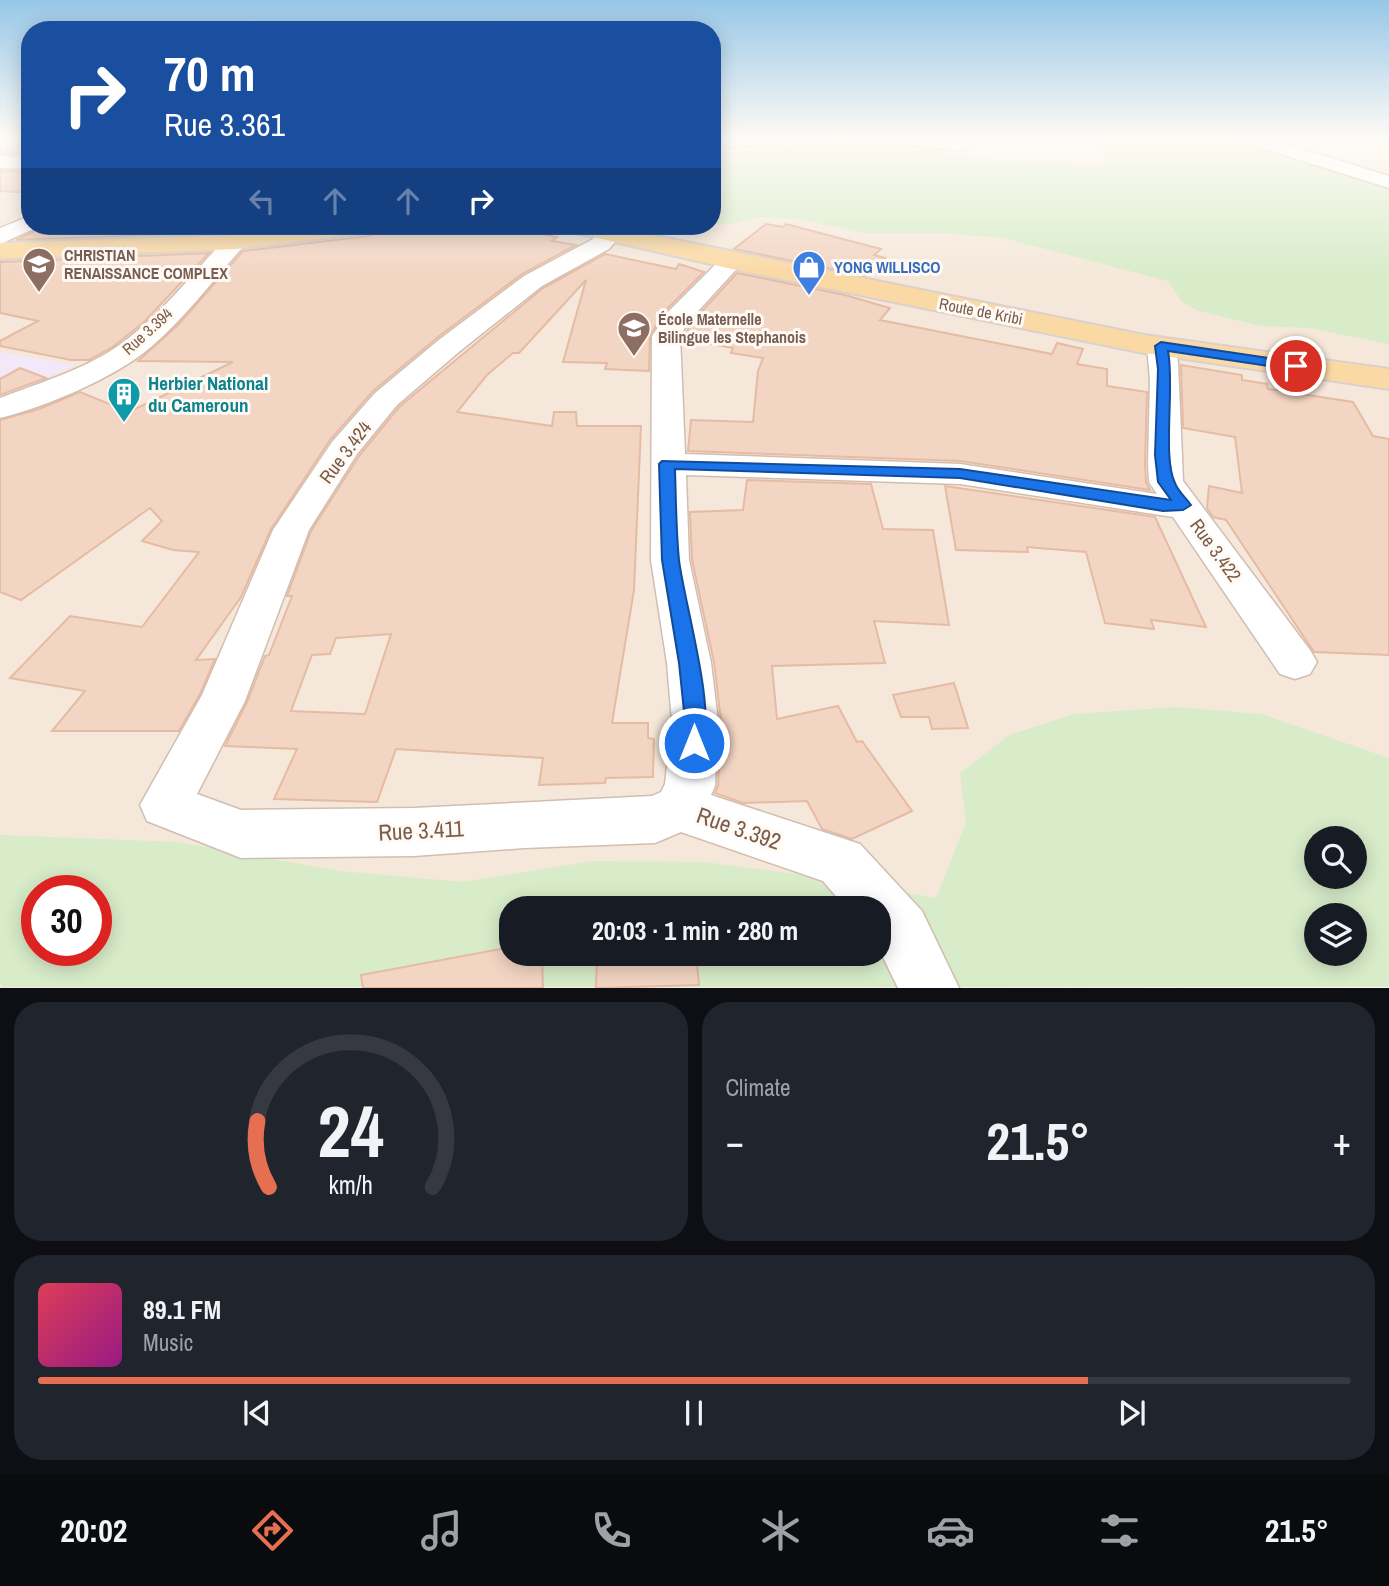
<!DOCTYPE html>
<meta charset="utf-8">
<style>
:root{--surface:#171b24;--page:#20242c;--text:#f1f3f6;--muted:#9ea1a6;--line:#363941;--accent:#e76f51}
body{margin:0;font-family:"Archivo Narrow",sans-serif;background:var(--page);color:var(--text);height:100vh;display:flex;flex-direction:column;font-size:26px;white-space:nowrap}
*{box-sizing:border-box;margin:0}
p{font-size:23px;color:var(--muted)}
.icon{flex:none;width:38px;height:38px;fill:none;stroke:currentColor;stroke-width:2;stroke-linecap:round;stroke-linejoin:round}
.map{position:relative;height:988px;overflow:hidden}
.drawer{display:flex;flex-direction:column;gap:14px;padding:14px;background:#0d0f14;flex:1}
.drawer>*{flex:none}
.hud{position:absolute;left:21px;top:21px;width:700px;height:214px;border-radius:28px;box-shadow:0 4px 18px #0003;background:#1a4fa0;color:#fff;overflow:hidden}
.tools{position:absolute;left:1304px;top:826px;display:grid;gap:14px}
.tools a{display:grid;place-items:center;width:63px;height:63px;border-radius:50%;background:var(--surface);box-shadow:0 4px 18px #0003;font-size:35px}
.speed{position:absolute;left:21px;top:875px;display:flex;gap:14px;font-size:35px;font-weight:700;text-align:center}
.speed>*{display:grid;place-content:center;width:91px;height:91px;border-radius:50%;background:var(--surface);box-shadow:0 4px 18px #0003;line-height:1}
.speed .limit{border:10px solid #d22;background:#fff;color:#111}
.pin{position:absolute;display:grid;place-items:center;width:60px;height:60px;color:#fff;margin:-30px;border:4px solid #fff;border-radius:50%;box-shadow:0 2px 7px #0007}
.me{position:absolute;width:77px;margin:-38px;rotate:0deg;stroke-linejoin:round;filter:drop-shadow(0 0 5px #0008)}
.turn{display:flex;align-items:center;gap:24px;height:147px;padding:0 28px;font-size:32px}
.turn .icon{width:91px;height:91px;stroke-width:2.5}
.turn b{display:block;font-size:49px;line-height:60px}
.lanes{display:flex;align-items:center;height:66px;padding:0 28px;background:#0003;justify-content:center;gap:35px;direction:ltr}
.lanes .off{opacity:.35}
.big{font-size:52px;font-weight:700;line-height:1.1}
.drawer .widget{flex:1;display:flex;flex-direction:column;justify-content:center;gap:10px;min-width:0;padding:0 24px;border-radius:28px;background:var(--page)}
.drawer .dial{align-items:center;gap:0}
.dial svg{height:182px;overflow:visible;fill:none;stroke:var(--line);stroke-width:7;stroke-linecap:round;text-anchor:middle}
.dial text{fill:var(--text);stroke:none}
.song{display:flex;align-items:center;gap:21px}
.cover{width:84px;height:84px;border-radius:10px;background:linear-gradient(135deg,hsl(350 70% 55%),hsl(310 70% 35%))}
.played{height:7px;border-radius:4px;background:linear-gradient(90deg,var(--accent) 80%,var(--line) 80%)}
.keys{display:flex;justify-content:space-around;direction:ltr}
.heat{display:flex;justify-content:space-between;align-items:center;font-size:38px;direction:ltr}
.drawer .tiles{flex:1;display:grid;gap:14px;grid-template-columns:1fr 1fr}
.widget:last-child{grid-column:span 2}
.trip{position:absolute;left:499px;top:896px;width:392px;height:70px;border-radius:28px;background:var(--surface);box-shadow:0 4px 18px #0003;font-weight:700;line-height:70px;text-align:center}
.tab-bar{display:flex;height:112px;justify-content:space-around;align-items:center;background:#090b0e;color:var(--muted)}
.tab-bar .icon{width:49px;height:49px}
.tab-bar .on{color:var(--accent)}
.tab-bar b{font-size:32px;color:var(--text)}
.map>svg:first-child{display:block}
.residential{fill:#f5e8da;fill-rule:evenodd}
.education{fill:#f3e8fa}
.green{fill:#d8ecc9;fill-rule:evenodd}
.building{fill:#f3d5c3;stroke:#e6bba3;stroke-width:2;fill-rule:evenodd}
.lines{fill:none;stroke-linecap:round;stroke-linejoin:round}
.minor-casing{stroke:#d1beb0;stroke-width:3}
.major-casing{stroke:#dad1cd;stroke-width:4}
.minor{fill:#fff;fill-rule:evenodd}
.major{fill:#fbd9a5;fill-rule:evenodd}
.route{fill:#1a73e8;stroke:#114b97;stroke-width:2}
.labels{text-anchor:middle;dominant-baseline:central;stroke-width:6;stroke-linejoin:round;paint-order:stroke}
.far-education-label{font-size:16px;font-weight:bold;fill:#785e54;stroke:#fffaf3;text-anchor:start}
.far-shop-label{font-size:16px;font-weight:bold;fill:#366cbe;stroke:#fffaf3;text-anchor:start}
.far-street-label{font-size:16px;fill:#7a5c4d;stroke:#fffaf3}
.culture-label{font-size:19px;font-weight:bold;fill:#0d838f;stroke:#fffaf3;text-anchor:start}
.street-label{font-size:19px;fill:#7a5c4d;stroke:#fffaf3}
.near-street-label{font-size:23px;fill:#7a5c4d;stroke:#fffaf3}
</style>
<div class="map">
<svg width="1389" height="988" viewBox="0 0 1389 988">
<rect width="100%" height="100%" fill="#fdf6ec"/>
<path class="residential" d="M 0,138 L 30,138 L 30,226 L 712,226 L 712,138 L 1389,138 L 1389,987 L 0,988 ZM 1316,838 L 1354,838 L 1354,877 L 1316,877 ZM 37,891 L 96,891 L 96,950 L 37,950 ZM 511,908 L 878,908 L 878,954 L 511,954 ZM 1316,915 L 1354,915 L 1354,954 L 1316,954 Z"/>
<path class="education" d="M 0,352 L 35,358 L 75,365 L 6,396 L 0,395 Z"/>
<g class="green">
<path d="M 1093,138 L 1288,138 L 1272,147 L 1389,188 L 1389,344 L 1309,328 L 1261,326 L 1199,311 L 1182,302 L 1168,281 L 1003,238 L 946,233 L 864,233 L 799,219 L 779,218 L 757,217 L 736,223 L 718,224 L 712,218 L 712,157 L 724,153 L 828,142 L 863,143 L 1015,163 L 1100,165 L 1109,163 L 1102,158 Z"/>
<path d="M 1175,707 L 1261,714 L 1389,758 L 1389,987 L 3,987 L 0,983 L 0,835 L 179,842 L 340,871 L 463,882 L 593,861 L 704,862 L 819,877 L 936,898 L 966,822 L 960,773 L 1009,735 L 1074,714 ZM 1316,838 L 1354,838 L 1354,877 L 1316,877 ZM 37,891 L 96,891 L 96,950 L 37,950 ZM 511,908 L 878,908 L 878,954 L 511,954 ZM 1316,915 L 1354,915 L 1354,954 L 1316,954 Z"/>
</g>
<g class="building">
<path d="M 0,138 L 30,138 L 30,154 L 0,153 Z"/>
<path d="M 0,171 L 30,172 L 30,193 L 0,191 Z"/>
<path d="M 766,224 L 783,227 L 786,224 L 881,249 L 874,255 L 885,258 L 865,276 L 734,249 Z"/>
<path d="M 40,226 L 289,226 L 235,232 L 16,240 L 39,229 Z"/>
<path d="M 382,226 L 404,226 L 404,232 L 468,227 L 522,234 L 527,231 L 557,237 L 552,241 L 576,245 L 522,274 L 438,337 L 373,391 L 330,440 L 271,529 L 241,597 L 196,660 L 215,659 L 200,694 L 179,731 L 52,731 L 85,691 L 10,678 L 70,616 L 142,627 L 199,552 L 173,550 L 142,541 L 162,521 L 150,508 L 21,600 L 0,592 L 0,420 L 39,409 L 80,392 L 129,412 L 233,362 L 138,361 L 178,325 L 243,251 L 368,236 L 377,233 Z"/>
<path d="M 209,253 L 144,322 L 114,346 L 89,360 L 71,360 L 0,346 L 0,341 L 38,321 L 0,313 L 0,262 Z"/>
<path d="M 605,254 L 676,269 L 679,264 L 704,272 L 667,309 L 650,335 L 649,371 L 605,369 L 607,363 L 563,362 L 586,280 L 519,353 L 513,353 L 487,375 L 457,412 L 552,426 L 554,412 L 576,412 L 577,426 L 641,426 L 634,590 L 612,723 L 648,723 L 648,738 L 654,739 L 653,777 L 606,778 L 605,783 L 539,785 L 543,758 L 396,749 L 377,802 L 274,799 L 297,749 L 225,746 L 247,702 L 265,656 L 269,655 L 292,596 L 287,596 L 311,531 L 359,456 L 399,407 L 543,288 ZM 391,634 L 365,714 L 291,711 L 312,655 L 330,654 L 336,638 Z"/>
<path d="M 737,273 L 845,295 L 890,308 L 880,320 L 1052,354 L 1057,343 L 1083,349 L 1077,364 L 1107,369 L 1107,386 L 1147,392 L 1145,465 L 1146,482 L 1150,490 L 960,461 L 688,451 L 691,420 L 753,422 L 758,371 L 763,358 L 731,353 L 733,348 L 683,339 L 691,323 Z"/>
<path d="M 1181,365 L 1242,375 L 1242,380 L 1267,384 L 1268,389 L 1353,402 L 1373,436 L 1389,439 L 1389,655 L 1314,652 L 1226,520 L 1213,517 L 1207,508 L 1209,486 L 1242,493 L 1235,437 L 1183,428 Z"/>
<path d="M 20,368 L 46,378 L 0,395 L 0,379 Z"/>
<path d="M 747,480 L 871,484 L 883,529 L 933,530 L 949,625 L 874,621 L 885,663 L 772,666 L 777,719 L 838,706 L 857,742 L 862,741 L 912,811 L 852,839 L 822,829 L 807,801 L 743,803 L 715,793 L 718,786 L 721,721 L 714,662 L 692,560 L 690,512 L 743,510 Z"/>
<path d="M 945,486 L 1155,517 L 1206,627 L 1151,620 L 1154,629 L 1105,623 L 1086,552 L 1027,547 L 1028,552 L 956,550 Z"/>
<path d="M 954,683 L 968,728 L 932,729 L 929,717 L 901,717 L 893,695 Z"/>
<path d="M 511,947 L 511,954 L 542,954 L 543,988 L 363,988 L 361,975 Z"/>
<path d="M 597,954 L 696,954 L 699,985 L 596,988 Z"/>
</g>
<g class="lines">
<defs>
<g id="minor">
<path d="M 789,138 L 781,143 L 712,149 L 712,139 Z"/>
<path d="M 877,138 C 896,138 959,133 971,146 L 962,151 L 885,143 Z"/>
<path d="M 1240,138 L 1267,138 L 1389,176 L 1389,188 L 1242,142 Z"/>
<path d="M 0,156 L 30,157 L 30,169 L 0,168 Z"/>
<path d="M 30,216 L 30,226 L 38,227 L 0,244 L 0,228 Z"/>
<path d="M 611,227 L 619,229 L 622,234 L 609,249 L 542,286 L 460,351 L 397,405 L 357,454 L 309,530 L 245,701 L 197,794 L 241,810 L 414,808 L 652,796 L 661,792 L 665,784 L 672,721 L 667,663 L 651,560 L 652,336 L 669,311 L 724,256 L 740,256 L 744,261 L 689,321 L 680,336 L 685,454 L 960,464 L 1157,494 L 1149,482 L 1148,465 L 1150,380 L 1147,346 L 1151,340 L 1161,338 L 1171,340 L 1175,346 L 1178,363 L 1183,481 L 1310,650 L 1317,662 L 1310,674 L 1295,679 L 1280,674 L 1173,517 L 960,484 L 686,475 L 689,560 L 711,663 L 718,721 L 715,786 L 711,795 L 860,844 L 922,911 L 959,988 L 898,988 L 878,947 L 878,908 L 846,908 L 823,881 L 681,832 L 655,843 L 524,848 L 414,856 L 241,858 L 147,821 L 140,805 L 202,695 L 273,530 L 332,442 L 375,393 L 440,339 L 524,276 L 593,239 L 603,229 Z"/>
<path d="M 235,235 L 243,237 L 246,242 L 243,247 C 213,280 186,317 151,347 C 116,377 46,407 0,418 L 0,398 C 39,383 80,371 115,348 C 158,319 191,275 227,237 Z"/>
</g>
<g id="major">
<path d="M 309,226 L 379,226 L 375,231 L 367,233 L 235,249 L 0,259 L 0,243 L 235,235 Z"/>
<path d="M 563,226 L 607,226 L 1144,335 L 1389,369 L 1389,389 L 1144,353 L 732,269 L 567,231 Z"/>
</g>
</defs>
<use href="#minor" class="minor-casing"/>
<use href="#major" class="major-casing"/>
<use href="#minor" class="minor"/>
<use href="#major" class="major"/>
</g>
<linearGradient id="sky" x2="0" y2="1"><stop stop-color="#97c7e8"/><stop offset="0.5" stop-color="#fefbf6"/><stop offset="1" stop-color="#fefbf6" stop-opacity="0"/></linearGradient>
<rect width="1389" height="277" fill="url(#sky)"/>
<path class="route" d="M 1161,342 L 1296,362 L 1302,366 L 1296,370 L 1168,351 C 1175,386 1162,457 1175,483 C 1178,491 1186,498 1191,505 L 1183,510 L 1163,511 L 960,478 L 675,469 C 676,499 676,530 679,560 C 684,602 718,715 701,749 L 694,752 L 686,749 L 683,743 L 685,721 L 679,663 L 662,560 L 659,464 L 662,461 L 960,469 L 1171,500 L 1158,482 L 1155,455 L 1158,369 L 1155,346 Z"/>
<defs>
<symbol id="school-pin" viewBox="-11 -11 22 30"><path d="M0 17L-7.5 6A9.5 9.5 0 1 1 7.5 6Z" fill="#8d6e63" stroke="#fffaf3"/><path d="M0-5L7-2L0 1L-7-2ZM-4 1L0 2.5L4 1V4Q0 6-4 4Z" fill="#fff"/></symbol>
<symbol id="shop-pin" viewBox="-11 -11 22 30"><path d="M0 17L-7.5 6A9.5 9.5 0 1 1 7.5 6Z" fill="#3f7fe0" stroke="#fffaf3"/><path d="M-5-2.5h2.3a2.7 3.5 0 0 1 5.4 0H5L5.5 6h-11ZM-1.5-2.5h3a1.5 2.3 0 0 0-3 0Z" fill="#fff"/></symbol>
<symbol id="building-pin" viewBox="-11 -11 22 30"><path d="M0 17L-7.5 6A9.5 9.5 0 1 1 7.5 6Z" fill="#0f9aa8" stroke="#fffaf3"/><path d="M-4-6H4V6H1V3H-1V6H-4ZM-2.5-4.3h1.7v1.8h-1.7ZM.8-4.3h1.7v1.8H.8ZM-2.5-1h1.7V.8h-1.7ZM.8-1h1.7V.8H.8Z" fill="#fff"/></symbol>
</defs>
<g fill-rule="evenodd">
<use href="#school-pin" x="20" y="245" width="38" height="52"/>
<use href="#shop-pin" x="790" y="248" width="38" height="52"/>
<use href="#school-pin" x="615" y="309" width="38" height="52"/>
<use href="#building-pin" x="105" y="375" width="38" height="52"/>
</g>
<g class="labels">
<g class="far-education-label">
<text x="64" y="255">CHRISTIAN<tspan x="64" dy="18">RENAISSANCE COMPLEX</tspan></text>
<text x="658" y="319">École Maternelle<tspan x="658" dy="18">Bilingue les Stephanois</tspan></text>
</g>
<g class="far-shop-label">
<text x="834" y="267">YONG WILLISCO</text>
</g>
<g class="far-street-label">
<text transform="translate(981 311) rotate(11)">Route de Kribi</text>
<text transform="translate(147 331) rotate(-42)">Rue 3.394</text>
</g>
<g class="culture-label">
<text x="148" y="383">Herbier National<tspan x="148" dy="22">du Cameroun</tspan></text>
</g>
<g class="street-label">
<text transform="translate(345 452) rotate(-53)">Rue 3.424</text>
<text transform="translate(1216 550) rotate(54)">Rue 3.422</text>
</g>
<g class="near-street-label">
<text transform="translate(739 828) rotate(19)">Rue 3.392</text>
<text transform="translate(421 830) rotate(-3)">Rue 3.411</text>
</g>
</g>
</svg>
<div class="tools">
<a><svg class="icon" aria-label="search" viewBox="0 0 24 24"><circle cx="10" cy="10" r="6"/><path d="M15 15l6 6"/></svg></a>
<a><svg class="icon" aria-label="layers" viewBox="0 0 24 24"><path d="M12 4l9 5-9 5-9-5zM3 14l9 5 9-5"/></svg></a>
</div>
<div class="speed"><div class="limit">30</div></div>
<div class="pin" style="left:1296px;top:366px;background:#d93025"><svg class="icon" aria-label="arrive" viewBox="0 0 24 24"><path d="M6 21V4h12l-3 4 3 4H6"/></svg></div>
<svg class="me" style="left:694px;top:743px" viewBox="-20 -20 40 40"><circle r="17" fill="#1a73e8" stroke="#fff" stroke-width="3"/><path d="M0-11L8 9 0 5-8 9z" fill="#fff"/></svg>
<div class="trip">20:03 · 1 min · 280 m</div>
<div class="hud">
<div class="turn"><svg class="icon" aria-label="right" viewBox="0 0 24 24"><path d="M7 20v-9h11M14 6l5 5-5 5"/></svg><div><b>70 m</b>Rue 3.361</div></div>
<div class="lanes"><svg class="icon off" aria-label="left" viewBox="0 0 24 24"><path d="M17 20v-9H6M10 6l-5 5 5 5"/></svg><svg class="icon off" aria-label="ahead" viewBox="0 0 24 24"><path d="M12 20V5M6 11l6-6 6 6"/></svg><svg class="icon off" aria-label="ahead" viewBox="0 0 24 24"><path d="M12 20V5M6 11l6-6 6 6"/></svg><svg class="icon" aria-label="right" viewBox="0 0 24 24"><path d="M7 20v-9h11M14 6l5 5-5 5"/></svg></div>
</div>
</div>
<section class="drawer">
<div class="tiles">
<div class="widget dial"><svg viewBox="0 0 100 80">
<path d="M14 69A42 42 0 1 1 86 69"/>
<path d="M14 69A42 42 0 0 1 9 40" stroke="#e76f51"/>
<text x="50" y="56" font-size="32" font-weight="700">24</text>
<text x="50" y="72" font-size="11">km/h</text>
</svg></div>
<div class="widget"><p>Climate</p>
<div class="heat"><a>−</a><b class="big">21.5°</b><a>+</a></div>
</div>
<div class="widget">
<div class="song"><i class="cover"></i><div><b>89.1 FM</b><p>Music</p></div></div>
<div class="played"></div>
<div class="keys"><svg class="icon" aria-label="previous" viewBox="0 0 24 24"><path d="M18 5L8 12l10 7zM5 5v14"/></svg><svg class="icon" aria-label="pause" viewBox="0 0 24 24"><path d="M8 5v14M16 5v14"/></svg><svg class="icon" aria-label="next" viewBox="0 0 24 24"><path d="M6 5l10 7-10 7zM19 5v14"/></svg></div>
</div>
</div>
</section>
<nav class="tab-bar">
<b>20:02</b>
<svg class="icon on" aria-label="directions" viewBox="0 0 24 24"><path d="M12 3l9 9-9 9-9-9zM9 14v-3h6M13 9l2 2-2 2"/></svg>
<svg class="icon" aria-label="music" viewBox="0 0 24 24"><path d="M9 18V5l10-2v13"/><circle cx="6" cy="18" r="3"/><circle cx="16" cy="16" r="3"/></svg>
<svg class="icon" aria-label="phone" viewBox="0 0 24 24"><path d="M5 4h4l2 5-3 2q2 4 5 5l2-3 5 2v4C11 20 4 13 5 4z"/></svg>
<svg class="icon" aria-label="climate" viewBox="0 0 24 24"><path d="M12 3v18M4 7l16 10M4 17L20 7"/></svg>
<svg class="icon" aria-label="car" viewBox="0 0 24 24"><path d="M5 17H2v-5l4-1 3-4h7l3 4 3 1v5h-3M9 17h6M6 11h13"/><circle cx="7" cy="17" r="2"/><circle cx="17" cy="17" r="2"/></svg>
<svg class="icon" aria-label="filters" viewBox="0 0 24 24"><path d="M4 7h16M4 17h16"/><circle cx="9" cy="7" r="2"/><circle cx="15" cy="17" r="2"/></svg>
<b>21.5°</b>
</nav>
